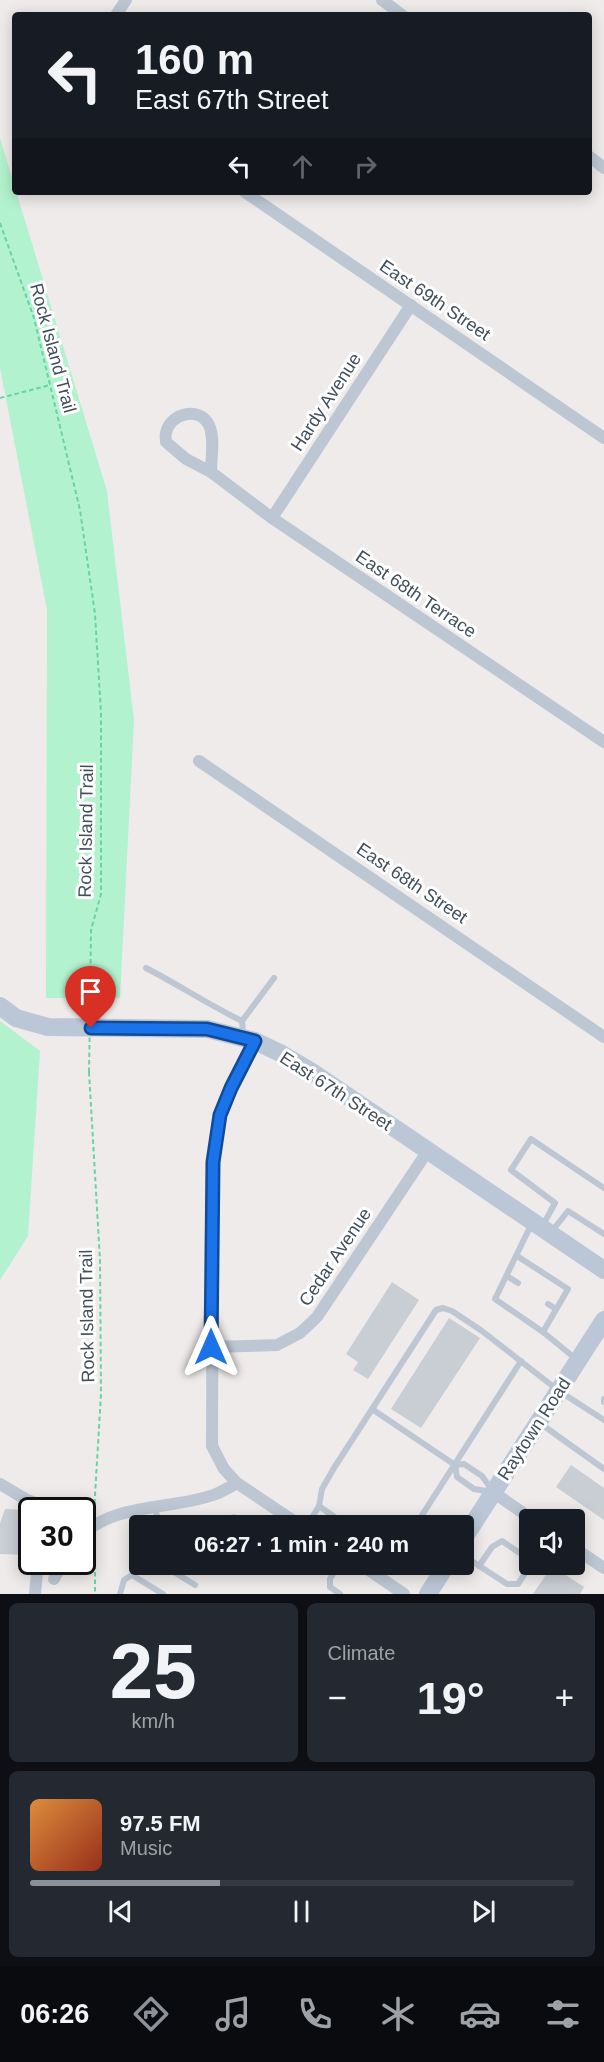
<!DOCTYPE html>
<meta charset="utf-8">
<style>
:root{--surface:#171b24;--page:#242831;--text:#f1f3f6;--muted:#9ea1a6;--line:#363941;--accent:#8c9099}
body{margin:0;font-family:Helvetica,sans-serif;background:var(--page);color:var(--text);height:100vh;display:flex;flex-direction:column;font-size:22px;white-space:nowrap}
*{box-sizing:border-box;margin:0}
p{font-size:20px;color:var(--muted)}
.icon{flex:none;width:33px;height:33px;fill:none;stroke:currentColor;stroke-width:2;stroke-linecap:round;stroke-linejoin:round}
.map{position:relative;height:1594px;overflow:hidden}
.panel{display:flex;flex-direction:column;gap:9px;padding:9px;background:#0d0f14;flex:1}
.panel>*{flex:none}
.guide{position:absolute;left:12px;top:12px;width:580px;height:183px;border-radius:6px;box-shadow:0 3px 15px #0003;background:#171b24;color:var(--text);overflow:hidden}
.controls{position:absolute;left:519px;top:1509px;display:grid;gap:12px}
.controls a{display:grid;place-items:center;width:66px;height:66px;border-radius:6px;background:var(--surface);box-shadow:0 3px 15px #0003;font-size:30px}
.speed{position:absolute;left:18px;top:1497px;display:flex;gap:12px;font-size:30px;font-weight:700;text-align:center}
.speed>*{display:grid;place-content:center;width:78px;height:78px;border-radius:50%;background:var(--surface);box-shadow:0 3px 15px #0003;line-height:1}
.speed .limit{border:3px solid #111;border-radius:9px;background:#fff;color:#111}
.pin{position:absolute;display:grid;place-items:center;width:51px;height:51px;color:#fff;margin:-62px -26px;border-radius:50% 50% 50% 0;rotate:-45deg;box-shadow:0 0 6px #0007}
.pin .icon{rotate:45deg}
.me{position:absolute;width:66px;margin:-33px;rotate:0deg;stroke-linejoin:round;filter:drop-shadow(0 0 4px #0008)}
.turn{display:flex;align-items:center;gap:21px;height:126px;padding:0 24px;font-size:27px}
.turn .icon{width:78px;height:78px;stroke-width:2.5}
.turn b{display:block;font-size:42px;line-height:51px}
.lanes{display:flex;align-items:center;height:57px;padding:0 24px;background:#0003;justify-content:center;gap:30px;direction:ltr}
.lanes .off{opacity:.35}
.big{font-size:45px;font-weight:700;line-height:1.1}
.panel .widget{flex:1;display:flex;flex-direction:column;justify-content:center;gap:9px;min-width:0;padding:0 21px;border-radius:9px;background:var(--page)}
.panel .dial{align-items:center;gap:0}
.dial b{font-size:78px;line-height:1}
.song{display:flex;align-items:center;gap:18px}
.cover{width:72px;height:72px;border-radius:9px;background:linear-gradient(135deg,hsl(30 70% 55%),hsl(10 70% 35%))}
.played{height:6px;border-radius:3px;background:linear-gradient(90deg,var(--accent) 35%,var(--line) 35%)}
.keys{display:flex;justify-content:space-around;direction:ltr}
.heat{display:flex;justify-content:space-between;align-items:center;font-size:33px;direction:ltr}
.panel .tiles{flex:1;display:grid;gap:9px;grid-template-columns:1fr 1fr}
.widget:last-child{grid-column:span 2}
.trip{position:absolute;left:129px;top:1515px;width:345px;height:60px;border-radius:6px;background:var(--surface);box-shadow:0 3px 15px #0003;font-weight:700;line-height:60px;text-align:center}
.tab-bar{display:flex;height:96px;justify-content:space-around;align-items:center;background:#090b0e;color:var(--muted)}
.tab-bar .icon{width:42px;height:42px}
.tab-bar .selected{color:var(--accent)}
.tab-bar b{font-size:27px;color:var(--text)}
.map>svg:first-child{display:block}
.green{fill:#b3f2ce}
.building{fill:#c9cdd4}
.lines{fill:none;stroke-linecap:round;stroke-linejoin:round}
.path{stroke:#69d3a3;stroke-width:2;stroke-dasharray:4.5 3;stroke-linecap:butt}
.lane{stroke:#bdc7d3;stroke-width:6}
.street{stroke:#bdc7d3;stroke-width:12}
.secondary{stroke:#bbc7d7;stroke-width:18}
.path-bridge{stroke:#69d3a3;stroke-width:2;stroke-dasharray:4.5 3;stroke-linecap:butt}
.route-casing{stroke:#114b97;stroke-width:15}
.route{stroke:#1a73e8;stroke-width:10}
.labels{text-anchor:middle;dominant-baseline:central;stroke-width:6;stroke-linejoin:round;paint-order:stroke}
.street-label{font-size:18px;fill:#424e5a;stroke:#fff}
</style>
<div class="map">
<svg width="604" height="1594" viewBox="0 0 604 1594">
<rect width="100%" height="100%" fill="#efebeb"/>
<g class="green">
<path d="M 0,138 L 107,491 L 134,720 L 120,998 L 46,998 L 47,610 L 0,368 Z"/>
<path d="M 0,1021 L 40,1051 L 28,1236 L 0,1280 Z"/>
</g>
<g class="building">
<path d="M 392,1282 L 419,1300 L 368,1379 L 353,1370 L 358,1362 L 346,1354 Z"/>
<path d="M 449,1318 L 480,1338 L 421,1428 L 391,1409 Z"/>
<path d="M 571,1465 L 604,1488 L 604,1520 L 556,1487 Z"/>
<path d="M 5,1509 L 29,1510 L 28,1555 L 0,1554 L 0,1523 Z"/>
<path d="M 235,1514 L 237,1526 L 185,1526 L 185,1524 Z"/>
<path d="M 552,1566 L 584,1587 L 580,1594 L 533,1594 Z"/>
</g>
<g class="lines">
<g class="path">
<path d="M 0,223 L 34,318 L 80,510 L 95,614 L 101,713 L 101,894 L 91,930 L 90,1013"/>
<path d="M 0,398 L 50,385"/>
<path d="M 89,1072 L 100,1260 L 101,1394 L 94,1512"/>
<path d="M 95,1542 L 95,1594"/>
</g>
<g class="lane">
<path d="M 146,968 C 179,985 209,1005 242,1021 L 243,1034"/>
<path d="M 242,1021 L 274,978"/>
<path d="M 532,1223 L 495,1299 L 543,1332 L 576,1359"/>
<path d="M 543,1225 L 555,1203 L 511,1170 L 531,1139 L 604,1188"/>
<path d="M 552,1231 L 568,1211 L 604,1234"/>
<path d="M 517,1256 L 568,1289 L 543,1332"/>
<path d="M 507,1276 L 518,1283"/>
<path d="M 548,1304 L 556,1309"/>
<path d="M 604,1399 L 604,1402"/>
<path d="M 372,1409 L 455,1465 L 464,1464 L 482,1476 L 493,1491"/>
<path d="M 541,1424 L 604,1469"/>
<path d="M 455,1465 L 457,1477 L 474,1489 L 492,1492"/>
<path d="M 319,1506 L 347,1526"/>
<path d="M 155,1507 L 159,1526"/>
<path d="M 82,1520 L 93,1525"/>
<path d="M 307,1526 L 319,1506 L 322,1489 L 334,1468 L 436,1310 L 443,1308 L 452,1311 L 482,1331 L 559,1391 L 604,1420"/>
<path d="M 415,1526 L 521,1361"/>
<path d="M 464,1556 L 507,1584 L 518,1584 L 531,1564"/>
<path d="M 168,1564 L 169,1569 L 195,1585"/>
<path d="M 339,1564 L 330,1579 L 330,1587 L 340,1594"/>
<path d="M 479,1566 L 492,1547 L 502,1541 L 530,1560"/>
<path d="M 381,1579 L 390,1564"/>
<path d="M 120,1594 L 124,1580 L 132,1575 L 163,1594"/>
</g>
<g class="street">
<path d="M 382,0 L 402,15"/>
<path d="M 116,15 L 126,0"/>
<path d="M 590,157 L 604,168"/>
<path d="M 245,192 L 604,438"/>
<path d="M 211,472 C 211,458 215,438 209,425 C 199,406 170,413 166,433 C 165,436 166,439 166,442 L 186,459 L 211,472 L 272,518 L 604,742"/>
<path d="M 272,518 L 411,305"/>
<path d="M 199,761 L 604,1037"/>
<path d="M 255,1041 L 231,1088 L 220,1115 L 213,1162 L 212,1446 L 224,1469 L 237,1483 L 301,1526"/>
<path d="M 211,1347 L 277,1345 L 300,1333 L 317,1317 L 427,1152"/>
<path d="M 0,1484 L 27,1500 L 47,1507 L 46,1510"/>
<path d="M 493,1492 L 533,1520"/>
<path d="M 82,1535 C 117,1502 174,1510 216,1494 C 223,1491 230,1487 237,1483"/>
<path d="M 574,1548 L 604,1568"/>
<path d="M 360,1564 L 404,1594"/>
<path d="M 54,1579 L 63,1562"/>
<path d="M 35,1594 L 38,1562"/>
</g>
<g class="secondary">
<path d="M 0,1006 L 16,1018 L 48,1027 L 207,1029 L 255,1041 L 280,1053 L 312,1072 L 604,1270"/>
<path d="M 464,1538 L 604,1320"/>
<path d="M 428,1594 L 447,1564"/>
</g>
<path class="path-bridge" d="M 89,1072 L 90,1013"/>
</g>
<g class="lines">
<defs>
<path id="route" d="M 91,1028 L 207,1029 L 255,1041 L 231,1088 L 220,1115 L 213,1162 L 211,1347"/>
</defs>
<use href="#route" class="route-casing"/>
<use href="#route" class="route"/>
</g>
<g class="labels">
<g class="street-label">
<text transform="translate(435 300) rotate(34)">East 69th Street</text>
<text transform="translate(53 348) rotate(75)">Rock Island Trail</text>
<text transform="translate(326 402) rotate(-57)">Hardy Avenue</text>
<text transform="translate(416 594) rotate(34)">East 68th Terrace</text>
<text transform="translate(86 831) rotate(-89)">Rock Island Trail</text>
<text transform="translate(412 883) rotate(34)">East 68th Street</text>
<text transform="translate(336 1091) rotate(33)">East 67th Street</text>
<text transform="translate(335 1257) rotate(-56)">Cedar Avenue</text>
<text transform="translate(87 1316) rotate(-91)">Rock Island Trail</text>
<text transform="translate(534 1429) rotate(-57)">Raytown Road</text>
</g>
</g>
</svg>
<div class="controls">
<a><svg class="icon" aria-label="sound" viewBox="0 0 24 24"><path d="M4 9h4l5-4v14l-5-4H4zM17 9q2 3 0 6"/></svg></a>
</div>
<div class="speed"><div class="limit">30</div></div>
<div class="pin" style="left:91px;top:1028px;background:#d93025"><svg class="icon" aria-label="arrive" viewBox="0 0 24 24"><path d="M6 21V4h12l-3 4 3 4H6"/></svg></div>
<svg class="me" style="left:211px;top:1347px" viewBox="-20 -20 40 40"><path d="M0-17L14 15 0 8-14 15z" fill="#1a73e8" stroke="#fff" stroke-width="4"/></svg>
<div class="trip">06:27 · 1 min · 240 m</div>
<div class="guide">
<div class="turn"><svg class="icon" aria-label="left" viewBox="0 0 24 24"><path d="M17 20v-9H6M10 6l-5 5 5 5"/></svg><div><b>160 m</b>East 67th Street</div></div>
<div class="lanes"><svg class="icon" aria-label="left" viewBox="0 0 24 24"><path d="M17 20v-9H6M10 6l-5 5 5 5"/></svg><svg class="icon off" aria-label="ahead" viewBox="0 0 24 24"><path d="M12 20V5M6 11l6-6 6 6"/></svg><svg class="icon off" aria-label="right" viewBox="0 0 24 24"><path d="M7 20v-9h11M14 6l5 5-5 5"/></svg></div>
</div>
</div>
<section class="panel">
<div class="tiles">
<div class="widget dial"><b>25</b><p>km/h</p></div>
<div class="widget"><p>Climate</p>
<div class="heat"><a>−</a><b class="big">19°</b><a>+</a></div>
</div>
<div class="widget">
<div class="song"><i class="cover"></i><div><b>97.5 FM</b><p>Music</p></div></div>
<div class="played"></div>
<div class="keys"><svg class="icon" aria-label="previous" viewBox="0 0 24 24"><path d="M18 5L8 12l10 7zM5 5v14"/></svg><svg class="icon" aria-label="pause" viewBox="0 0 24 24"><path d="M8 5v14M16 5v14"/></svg><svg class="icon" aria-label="next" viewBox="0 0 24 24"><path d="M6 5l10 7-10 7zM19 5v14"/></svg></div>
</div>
</div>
</section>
<nav class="tab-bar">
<b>06:26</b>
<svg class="icon selected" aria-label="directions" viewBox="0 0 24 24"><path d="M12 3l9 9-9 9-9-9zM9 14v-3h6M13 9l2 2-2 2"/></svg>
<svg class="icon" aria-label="music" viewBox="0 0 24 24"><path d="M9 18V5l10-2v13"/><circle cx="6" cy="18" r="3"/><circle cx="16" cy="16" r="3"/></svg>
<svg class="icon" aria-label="phone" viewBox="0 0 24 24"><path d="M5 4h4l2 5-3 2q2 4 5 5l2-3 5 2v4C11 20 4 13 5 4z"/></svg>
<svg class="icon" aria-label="climate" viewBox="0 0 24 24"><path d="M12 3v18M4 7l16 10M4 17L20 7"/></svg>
<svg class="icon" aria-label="car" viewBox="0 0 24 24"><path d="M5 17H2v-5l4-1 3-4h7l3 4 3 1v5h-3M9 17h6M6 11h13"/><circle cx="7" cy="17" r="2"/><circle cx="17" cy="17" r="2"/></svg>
<svg class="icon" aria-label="filters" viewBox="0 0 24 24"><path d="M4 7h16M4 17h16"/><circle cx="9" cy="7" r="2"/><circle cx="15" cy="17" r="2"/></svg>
</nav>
